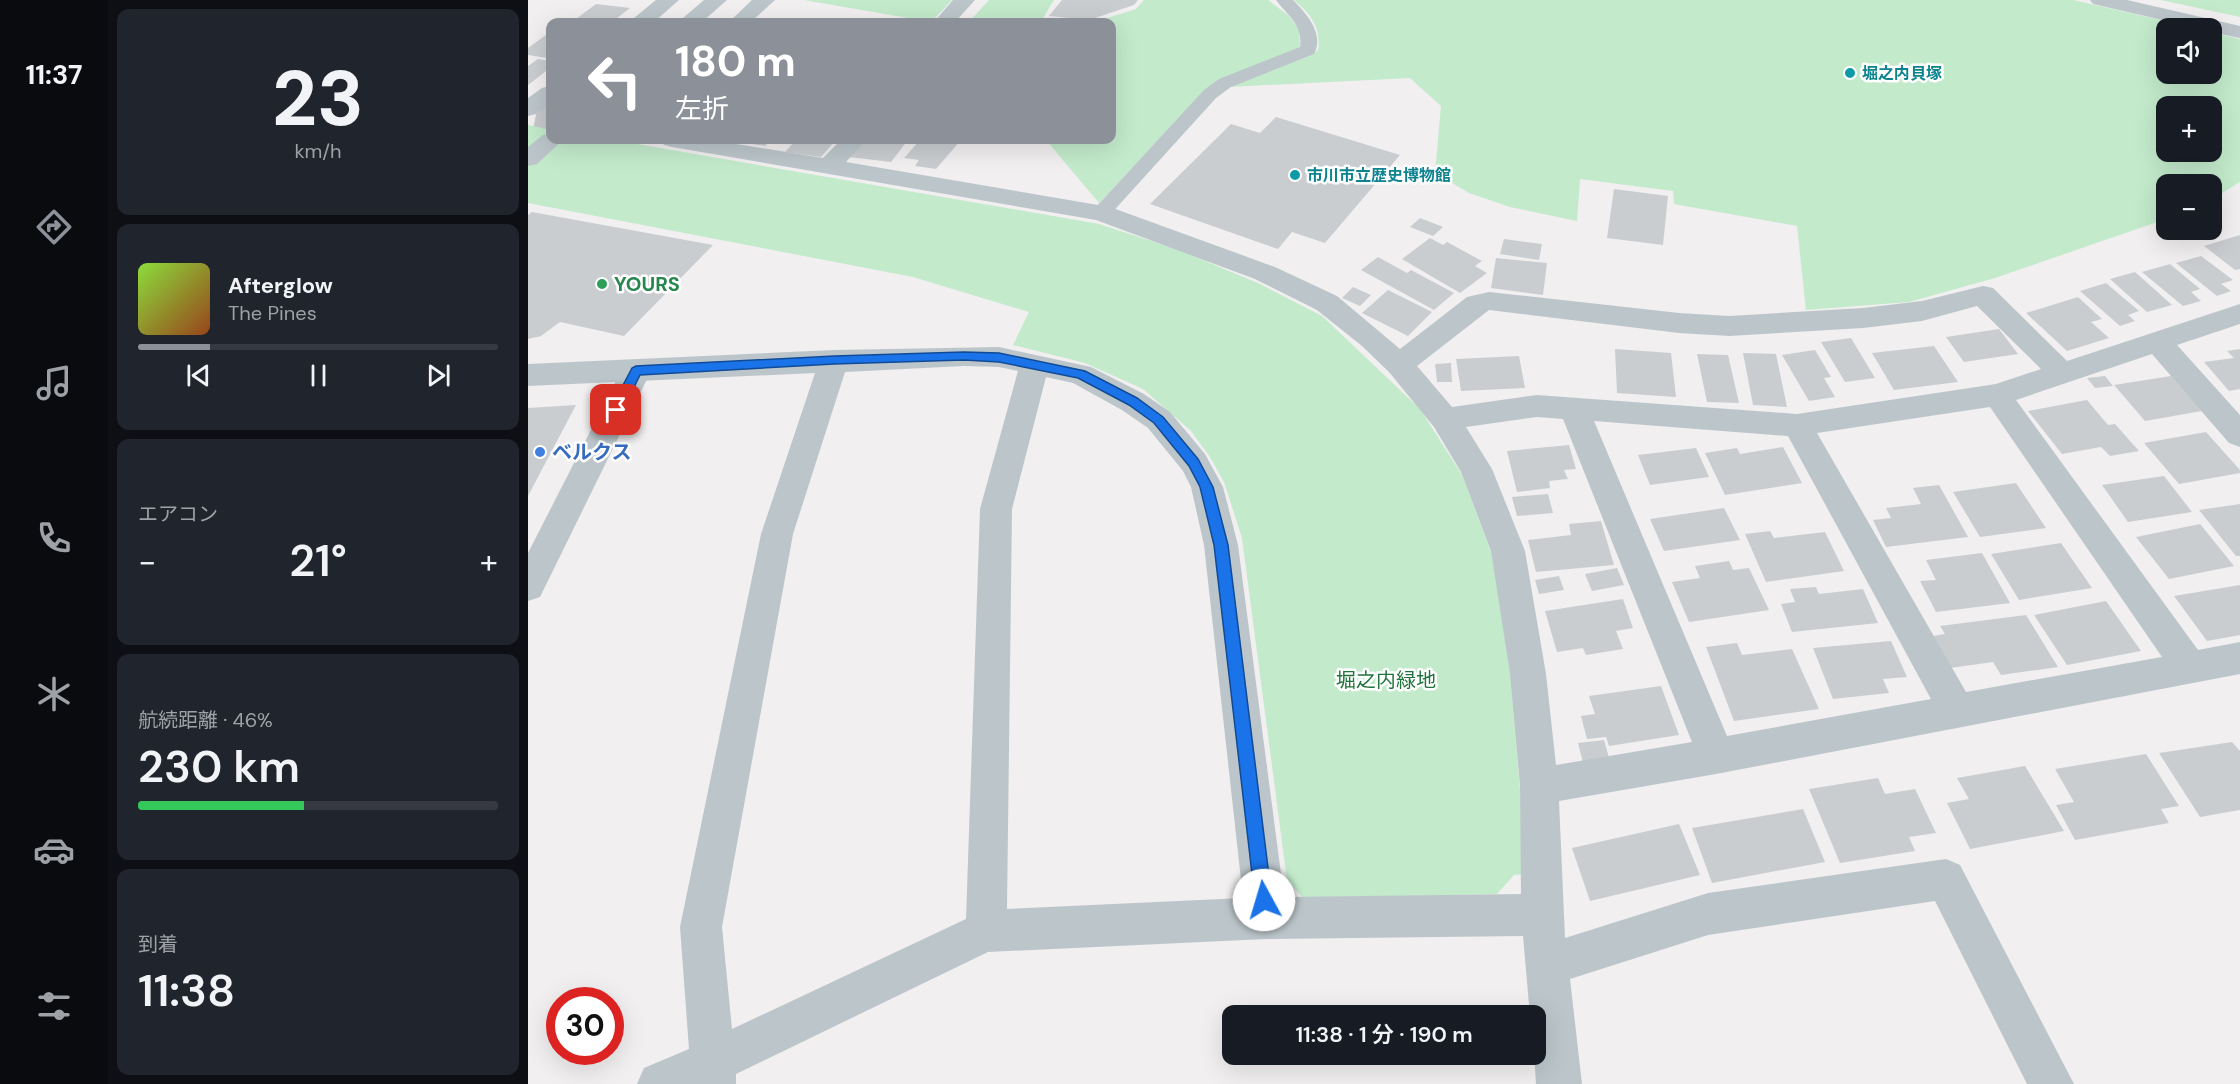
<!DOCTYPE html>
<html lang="ja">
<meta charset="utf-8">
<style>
:root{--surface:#171b24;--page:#20242c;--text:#f1f3f6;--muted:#9ea1a6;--line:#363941;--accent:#8c9099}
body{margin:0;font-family:"DM Sans","Noto Sans JP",sans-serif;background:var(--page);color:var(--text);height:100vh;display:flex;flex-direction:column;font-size:22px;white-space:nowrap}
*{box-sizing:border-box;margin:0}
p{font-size:20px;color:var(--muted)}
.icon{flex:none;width:33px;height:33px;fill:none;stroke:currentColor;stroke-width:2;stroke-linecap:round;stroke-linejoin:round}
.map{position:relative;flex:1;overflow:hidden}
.side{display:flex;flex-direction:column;gap:9px;padding:9px;background:#0d0f14;width:420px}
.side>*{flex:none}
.hud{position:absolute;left:18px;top:18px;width:570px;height:126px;border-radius:12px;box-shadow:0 6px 24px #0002;background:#8c9099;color:#fff;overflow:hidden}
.fabs{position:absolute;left:1628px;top:18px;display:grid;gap:12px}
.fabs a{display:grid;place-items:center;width:66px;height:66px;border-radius:12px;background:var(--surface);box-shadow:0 6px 24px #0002;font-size:30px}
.speed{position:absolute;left:18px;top:987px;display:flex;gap:12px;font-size:30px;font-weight:700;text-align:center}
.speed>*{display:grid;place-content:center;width:78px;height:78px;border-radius:50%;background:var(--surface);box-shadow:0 6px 24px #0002;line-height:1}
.speed .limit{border:9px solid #d22;background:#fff;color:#111}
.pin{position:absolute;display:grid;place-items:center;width:51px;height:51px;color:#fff;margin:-26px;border-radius:12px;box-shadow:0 3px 9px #0006}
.me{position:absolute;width:66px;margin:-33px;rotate:354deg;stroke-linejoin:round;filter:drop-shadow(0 0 4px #0008)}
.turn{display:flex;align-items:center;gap:21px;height:126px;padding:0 30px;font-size:27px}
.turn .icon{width:78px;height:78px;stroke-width:2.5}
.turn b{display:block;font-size:42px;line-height:51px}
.big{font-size:45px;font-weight:600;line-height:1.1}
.side .tile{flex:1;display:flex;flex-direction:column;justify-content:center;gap:9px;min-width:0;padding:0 21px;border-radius:12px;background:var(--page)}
.side .dial{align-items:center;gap:0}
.dial b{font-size:78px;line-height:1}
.song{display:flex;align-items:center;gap:18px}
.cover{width:72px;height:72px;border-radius:9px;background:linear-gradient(135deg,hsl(90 70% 55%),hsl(20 70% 35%))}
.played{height:6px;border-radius:3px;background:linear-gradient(90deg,var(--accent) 20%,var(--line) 20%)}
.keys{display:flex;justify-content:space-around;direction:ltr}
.heat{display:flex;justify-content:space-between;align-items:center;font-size:33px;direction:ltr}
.charge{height:9px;border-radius:4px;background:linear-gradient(90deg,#34c759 46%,var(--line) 0)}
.trip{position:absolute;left:694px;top:1005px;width:324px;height:60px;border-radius:12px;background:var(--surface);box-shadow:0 6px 24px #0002;font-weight:600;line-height:60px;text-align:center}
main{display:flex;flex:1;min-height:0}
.tab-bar{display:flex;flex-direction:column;width:108px;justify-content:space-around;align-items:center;background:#090b0e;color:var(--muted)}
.tab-bar .icon{width:42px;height:42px}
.tab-bar .selected{color:var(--accent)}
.tab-bar b{font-size:27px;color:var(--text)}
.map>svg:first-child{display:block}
.green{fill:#c3eacb;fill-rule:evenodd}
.building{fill:#cacdd0}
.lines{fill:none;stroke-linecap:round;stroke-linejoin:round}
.minor-tunnel{stroke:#c7c8ca;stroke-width:23;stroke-dasharray:23 12;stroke-linecap:butt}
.service{fill:#bcc6ca;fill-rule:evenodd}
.minor{fill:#bcc6ca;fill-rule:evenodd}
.tertiary{fill:#bcc6ca;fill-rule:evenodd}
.route{fill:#1a73e8;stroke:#114b97;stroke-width:1.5}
.culture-dot{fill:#0f9aa8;stroke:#fff;stroke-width:2}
.leisure-dot{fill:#2e9e5b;stroke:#fff;stroke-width:2}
.shop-dot{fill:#3f7fe0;stroke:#fff;stroke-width:2}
.labels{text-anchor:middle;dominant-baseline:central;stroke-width:5;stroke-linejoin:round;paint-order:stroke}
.far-culture-label{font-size:16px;font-weight:bold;fill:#0d838f;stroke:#fff;text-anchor:start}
.leisure-label{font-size:20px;font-weight:bold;fill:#27864d;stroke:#fff;text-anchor:start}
.shop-label{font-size:20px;font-weight:bold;fill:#366cbe;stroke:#fff;text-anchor:start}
.park-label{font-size:20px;fill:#22743d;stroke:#fff}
</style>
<main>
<nav class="tab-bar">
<b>11:37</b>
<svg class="icon selected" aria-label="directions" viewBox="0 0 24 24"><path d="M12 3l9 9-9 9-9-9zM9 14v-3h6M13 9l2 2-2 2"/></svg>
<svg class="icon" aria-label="music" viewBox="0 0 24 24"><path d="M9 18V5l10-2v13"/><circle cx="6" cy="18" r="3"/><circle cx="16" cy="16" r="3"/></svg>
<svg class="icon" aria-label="phone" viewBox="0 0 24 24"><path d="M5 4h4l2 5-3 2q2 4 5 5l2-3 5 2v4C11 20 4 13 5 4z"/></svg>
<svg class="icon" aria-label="climate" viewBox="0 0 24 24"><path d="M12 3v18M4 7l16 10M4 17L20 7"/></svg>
<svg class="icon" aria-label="car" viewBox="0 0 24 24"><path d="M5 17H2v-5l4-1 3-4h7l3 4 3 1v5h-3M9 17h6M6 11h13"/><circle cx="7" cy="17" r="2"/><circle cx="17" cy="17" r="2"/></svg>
<svg class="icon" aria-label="filters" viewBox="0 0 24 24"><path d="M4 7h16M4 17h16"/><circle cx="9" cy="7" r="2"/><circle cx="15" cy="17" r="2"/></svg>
</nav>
<section class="side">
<div class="tile dial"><b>23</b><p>km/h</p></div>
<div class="tile">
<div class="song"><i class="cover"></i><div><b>Afterglow</b><p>The Pines</p></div></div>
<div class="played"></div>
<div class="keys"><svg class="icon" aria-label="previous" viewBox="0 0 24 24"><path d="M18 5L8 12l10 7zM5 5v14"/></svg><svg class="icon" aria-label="pause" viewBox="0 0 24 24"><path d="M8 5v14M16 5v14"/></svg><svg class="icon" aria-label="next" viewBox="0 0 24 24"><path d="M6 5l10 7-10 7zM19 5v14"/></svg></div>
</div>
<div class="tile"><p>エアコン</p>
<div class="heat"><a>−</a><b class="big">21°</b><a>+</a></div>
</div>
<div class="tile"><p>航続距離 · 46%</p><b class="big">230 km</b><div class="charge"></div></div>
<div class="tile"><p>到着</p><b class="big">11:38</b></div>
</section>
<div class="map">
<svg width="1712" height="1084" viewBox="0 0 1712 1084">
<rect width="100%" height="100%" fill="#f1eff0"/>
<g class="green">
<path d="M 276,0 L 424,0 L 403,22 Z"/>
<path d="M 461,0 L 526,0 L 515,18 L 548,22 L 441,22 Z"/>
<path d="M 616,0 L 740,0 L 761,16 L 771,30 L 772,45 L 768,52 L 676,91 L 571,203 L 518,140 L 584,140 L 584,22 L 567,22 L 608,9 Z"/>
<path d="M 766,0 L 1545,0 L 1668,28 L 1638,28 L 1638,74 L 1683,74 L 1683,32 L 1712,39 L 1712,182 L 1683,200 L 1683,184 L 1638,184 L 1638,219 L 1467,278 L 1381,302 L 1278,310 L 1269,226 L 1146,204 L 1145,191 L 1052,179 L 1049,221 L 982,207 L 941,193 L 907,173 L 913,106 L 882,78 L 701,87 L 781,56 L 790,50 C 794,28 782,13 766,0 ZM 1638,106 L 1683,106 L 1683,152 L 1638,152 Z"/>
<path d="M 1633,0 L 1712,0 L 1712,17 Z"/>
<path d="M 0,125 L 22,129 L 22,140 L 86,140 L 571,224 L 651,250 L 732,284 L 794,316 L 892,409 L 934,475 L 964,554 L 982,672 L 999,874 L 986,875 L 969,894 L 775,898 L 759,880 L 714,538 L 696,482 L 682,457 L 663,431 L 615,389 L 557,363 L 485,345 L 501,312 L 385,277 L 0,203 Z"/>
</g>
<g class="building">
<path d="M 534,0 L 610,0 L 606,5 L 561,20 L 521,16 Z"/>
<path d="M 68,4 L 102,8 L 84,22 L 44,22 Z"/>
<path d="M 22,32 L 22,56 L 19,58 L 0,55 L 0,48 Z"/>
<path d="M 10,59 L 22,61 L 22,68 L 0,85 L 0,66 Z"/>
<path d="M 748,117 L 872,155 L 797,243 L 764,232 L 750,249 L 622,204 L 703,124 L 732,133 Z"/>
<path d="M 213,140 L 243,140 L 237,146 L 210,142 Z"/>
<path d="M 261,140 L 308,140 L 293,157 L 257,152 L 266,142 Z"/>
<path d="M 335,140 L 358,142 L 360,140 L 379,141 L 363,162 L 321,157 Z"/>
<path d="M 392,140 L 433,140 L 408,169 L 387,166 L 391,160 L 376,158 Z"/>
<path d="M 1086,189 L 1140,196 L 1135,245 L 1079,238 Z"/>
<path d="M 4,212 L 185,245 L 96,336 L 32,322 L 13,336 L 0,339 L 0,215 Z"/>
<path d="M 892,218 L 915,227 L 905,236 L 882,227 Z"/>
<path d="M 1712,235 L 1712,269 L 1707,270 L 1676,246 Z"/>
<path d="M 902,238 L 915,245 L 919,242 L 954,261 L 947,266 L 959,273 L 932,293 L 874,259 Z"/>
<path d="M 976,239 L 1014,244 L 1011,260 L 972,254 Z"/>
<path d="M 1673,256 L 1705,280 L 1693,284 L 1703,291 L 1689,296 L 1648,263 Z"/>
<path d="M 850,257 L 879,273 L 883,270 L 926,293 L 906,310 L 833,270 Z"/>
<path d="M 968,258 L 1019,263 L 1015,295 L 963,288 Z"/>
<path d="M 1642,264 L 1672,289 L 1663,292 L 1673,301 L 1655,306 L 1614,272 Z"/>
<path d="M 1607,272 L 1644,305 L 1619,312 L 1582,279 Z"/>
<path d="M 1578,283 L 1611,311 L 1600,315 L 1607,321 L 1592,326 L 1552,291 Z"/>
<path d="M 825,287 L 843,295 L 832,306 L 814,298 Z"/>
<path d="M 860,290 L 904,312 L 880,336 L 834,313 Z"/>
<path d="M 1550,297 L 1574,319 L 1563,322 L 1581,338 L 1539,351 L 1498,313 Z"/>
<path d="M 1471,329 L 1490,354 L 1436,362 L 1418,337 Z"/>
<path d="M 1323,338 L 1347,378 L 1317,382 L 1293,342 Z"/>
<path d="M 1406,346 L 1430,382 L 1366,390 L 1344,353 Z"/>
<path d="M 1087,349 L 1143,353 L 1148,397 L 1089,393 Z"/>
<path d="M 1712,349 L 1712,389 L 1701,391 L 1676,362 L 1706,358 L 1699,351 Z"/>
<path d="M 1287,350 L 1303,377 L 1296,378 L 1307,397 L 1281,401 L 1254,355 Z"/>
<path d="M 1215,353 L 1248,354 L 1259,407 L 1225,405 Z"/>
<path d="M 1169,354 L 1200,355 L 1211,403 L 1179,402 Z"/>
<path d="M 991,356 L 997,388 L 933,391 L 928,359 Z"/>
<path d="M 923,363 L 924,382 L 909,382 L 907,364 Z"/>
<path d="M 1577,376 L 1585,386 L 1567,388 L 1559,378 Z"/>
<path d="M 1643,376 L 1674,411 L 1617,421 L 1586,385 Z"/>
<path d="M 1559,400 L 1580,425 L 1587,424 L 1611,451 L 1582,456 L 1573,447 L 1534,454 L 1500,411 Z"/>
<path d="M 48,405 L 0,496 L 0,408 Z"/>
<path d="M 1678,432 L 1712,470 L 1712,473 L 1651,484 L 1616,443 Z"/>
<path d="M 1041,445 L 1048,469 L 1036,470 L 1040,479 L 1021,481 L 1022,488 L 989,492 L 979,451 Z"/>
<path d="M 1255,447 L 1274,483 L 1197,495 L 1177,453 L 1209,448 L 1212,454 Z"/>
<path d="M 1168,448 L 1181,477 L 1122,485 L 1110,455 Z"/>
<path d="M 1636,476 L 1664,512 L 1600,522 L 1574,485 Z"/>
<path d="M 1488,483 L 1518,528 L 1452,537 L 1425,492 Z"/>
<path d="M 1411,485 L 1440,537 L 1358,547 L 1345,520 L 1363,518 L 1358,508 L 1393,504 L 1385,488 Z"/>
<path d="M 1020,494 L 1025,513 L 989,516 L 984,497 Z"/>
<path d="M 1712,504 L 1712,556 L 1708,556 L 1671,510 Z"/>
<path d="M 1196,508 L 1212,540 L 1136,551 L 1122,519 Z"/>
<path d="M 1073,521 L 1086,565 L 1008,572 L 1000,540 L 1043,535 L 1041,524 Z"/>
<path d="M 1672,524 L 1706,566 L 1641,579 L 1608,537 Z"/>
<path d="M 1242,531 L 1246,538 L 1297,532 L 1316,571 L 1238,582 L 1217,534 Z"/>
<path d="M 1533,543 L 1564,588 L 1491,600 L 1463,554 Z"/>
<path d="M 1454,553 L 1482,603 L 1408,612 L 1392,581 L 1408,580 L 1398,560 Z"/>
<path d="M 1201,561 L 1205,570 L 1221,568 L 1241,610 L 1161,622 L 1144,582 L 1172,578 L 1167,566 Z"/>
<path d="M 1089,568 L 1096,585 L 1064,591 L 1057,574 Z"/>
<path d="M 1031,576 L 1036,590 L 1011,594 L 1007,580 Z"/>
<path d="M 1712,585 L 1712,635 L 1679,641 L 1646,596 Z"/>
<path d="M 1288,587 L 1291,594 L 1335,589 L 1350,623 L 1264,632 L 1253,604 L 1267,602 L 1262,589 Z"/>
<path d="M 1095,599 L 1105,628 L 1088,631 L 1095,649 L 1058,655 L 1055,648 L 1029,652 L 1017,611 Z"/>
<path d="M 1578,601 L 1613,651 L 1539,665 L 1506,615 Z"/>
<path d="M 1498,615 L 1530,667 L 1473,675 L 1465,662 L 1422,668 L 1405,636 L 1417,634 L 1412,626 Z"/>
<path d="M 1363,641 L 1379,677 L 1355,679 L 1361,693 L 1305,699 L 1285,648 Z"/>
<path d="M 1209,643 L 1214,655 L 1264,649 L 1291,709 L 1206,721 L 1178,647 Z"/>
<path d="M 1133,686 L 1151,735 L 1081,746 L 1078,737 L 1059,739 L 1053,716 L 1067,714 L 1061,696 Z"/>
<path d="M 1076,740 L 1082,761 L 1055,763 L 1050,743 Z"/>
<path d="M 1704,742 L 1712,751 L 1712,810 L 1672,817 L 1631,753 Z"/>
<path d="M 1618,754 L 1651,806 L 1633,809 L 1641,823 L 1547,840 L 1528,805 L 1546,802 L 1527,769 Z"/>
<path d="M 1497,766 L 1536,831 L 1442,849 L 1419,803 L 1441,799 L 1429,778 Z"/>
<path d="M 1350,778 L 1357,794 L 1387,789 L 1408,833 L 1381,837 L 1387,851 L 1312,863 L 1281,789 Z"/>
<path d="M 1275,809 L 1297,862 L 1184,883 L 1164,828 Z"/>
<path d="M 1151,824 L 1172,875 L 1062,901 L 1044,848 Z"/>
</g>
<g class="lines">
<path class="minor-tunnel" d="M 8,115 L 22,118"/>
<path class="service" d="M 748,0 L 765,0 C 778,13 797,34 786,54 L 703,87 L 688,98 L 580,217 L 573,219 L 566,217 L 563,213 L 566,209 L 676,90 L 691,79 L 772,47 C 775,25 760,16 748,0 Z"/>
<g class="minor">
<path d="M 128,0 L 151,0 L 126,22 L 103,22 L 106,18 Z"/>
<path d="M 224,0 L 247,0 L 223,22 L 201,22 Z"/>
<path d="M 425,0 L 447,0 L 427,22 L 406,22 Z"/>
<path d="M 1562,0 L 1599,0 L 1712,26 L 1712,38 L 1683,32 L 1683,28 L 1669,28 L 1565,4 Z"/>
<path d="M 22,86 L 22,103 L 8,114 L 0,116 L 0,98 L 14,88 Z"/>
<path d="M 132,140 L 184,140 L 295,158 L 313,140 L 338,140 L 318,162 L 582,207 L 747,267 L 809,296 L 872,349 L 939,297 L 961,292 L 1151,313 L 1201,316 L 1335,308 L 1394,301 L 1455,286 L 1465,288 L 1539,361 L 1712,304 L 1712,324 L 1649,345 L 1712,415 L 1712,447 L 1701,443 L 1624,354 L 1488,400 L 1670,650 L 1712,642 L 1712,674 L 1188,774 L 1031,801 L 1037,938 L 1180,893 L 1418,859 L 1432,865 L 1546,1084 L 1499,1084 L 1407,901 L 1180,935 L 1042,979 L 1054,1084 L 1008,1084 L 1006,1054 L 1008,1054 L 1008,1016 L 1002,1016 L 995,936 L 738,939 L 460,952 L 208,1074 L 208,1084 L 109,1084 L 116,1068 L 161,1049 L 152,927 L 233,534 L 287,373 L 0,386 L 0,364 L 306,350 L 471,347 L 563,367 L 616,394 L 642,412 L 677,454 L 695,487 L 710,545 L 756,897 L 993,894 L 992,786 L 982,674 L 963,551 L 933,472 L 906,427 L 861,372 L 834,346 L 789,310 L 727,279 L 568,220 L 144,147 L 136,145 ZM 1449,306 L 1513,369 L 1468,384 L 1269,414 L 1009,395 L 924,407 L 889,366 L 961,310 L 1151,333 L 1201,336 L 1335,328 L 1394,321 ZM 436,366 L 471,367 L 490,371 L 452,509 L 438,919 L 204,1029 L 194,927 L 265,534 L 317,372 ZM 518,377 L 545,383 L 594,410 L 620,428 L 655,471 L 663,487 L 676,545 L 715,898 L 479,909 L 484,509 ZM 1462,407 L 1634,657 L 1438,692 L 1289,433 ZM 1009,417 L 1035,419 L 1164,742 L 1028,765 L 1018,674 L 997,551 L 964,469 L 938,427 ZM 1066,421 L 1260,436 L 1403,699 L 1199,736 Z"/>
</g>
<g class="tertiary">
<path d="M 176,0 L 199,0 L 174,22 L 152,22 L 155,18 Z"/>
<path d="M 22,133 L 22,140 L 35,140 L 9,164 L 0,166 L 0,147 L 15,135 Z"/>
<path d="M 108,360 L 118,364 L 123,371 L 12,597 L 0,601 L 0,553 L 93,371 L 98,364 Z"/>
</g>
</g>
<path class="route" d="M 436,352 L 471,353 L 557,371 L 609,398 L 635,417 L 670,459 L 685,487 L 700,545 L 744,900 L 742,906 L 736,908 L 730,906 L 727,900 L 686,545 L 672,487 L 661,466 L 626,423 L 601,405 L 550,378 L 471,362 L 436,360 L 306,364 L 112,375 L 93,414 L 88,415 L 82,410 L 104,368 L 108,366 L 306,356 Z"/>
<g class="culture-dot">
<circle cx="1322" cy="73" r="6"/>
<circle cx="767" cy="175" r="6"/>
</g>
<circle class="leisure-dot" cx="74" cy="284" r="6"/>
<circle class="shop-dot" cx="12" cy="452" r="6"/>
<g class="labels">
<g class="far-culture-label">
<text x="1334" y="73">堀之内貝塚</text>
<text x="779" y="175">市川市立歴史博物館</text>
</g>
<g class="leisure-label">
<text x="86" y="284">YOURS</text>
</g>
<g class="shop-label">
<text x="24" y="452">ベルクス</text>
</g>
<g class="park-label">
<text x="858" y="680">堀之内緑地</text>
</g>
</g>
</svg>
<div class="fabs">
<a><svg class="icon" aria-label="sound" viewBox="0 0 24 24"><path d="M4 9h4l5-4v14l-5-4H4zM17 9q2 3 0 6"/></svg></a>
<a>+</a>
<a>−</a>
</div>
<div class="speed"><div class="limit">30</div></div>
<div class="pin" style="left:88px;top:410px;background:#d93025"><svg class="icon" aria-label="arrive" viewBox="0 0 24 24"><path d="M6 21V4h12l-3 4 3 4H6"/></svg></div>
<svg class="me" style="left:736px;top:900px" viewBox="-20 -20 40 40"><circle r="19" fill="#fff"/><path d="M0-13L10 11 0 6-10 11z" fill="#1a73e8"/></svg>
<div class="trip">11:38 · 1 分 · 190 m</div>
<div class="hud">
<div class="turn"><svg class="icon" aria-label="left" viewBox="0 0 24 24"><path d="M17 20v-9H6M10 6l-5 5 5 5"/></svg><div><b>180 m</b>左折</div></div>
</div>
</div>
</main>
